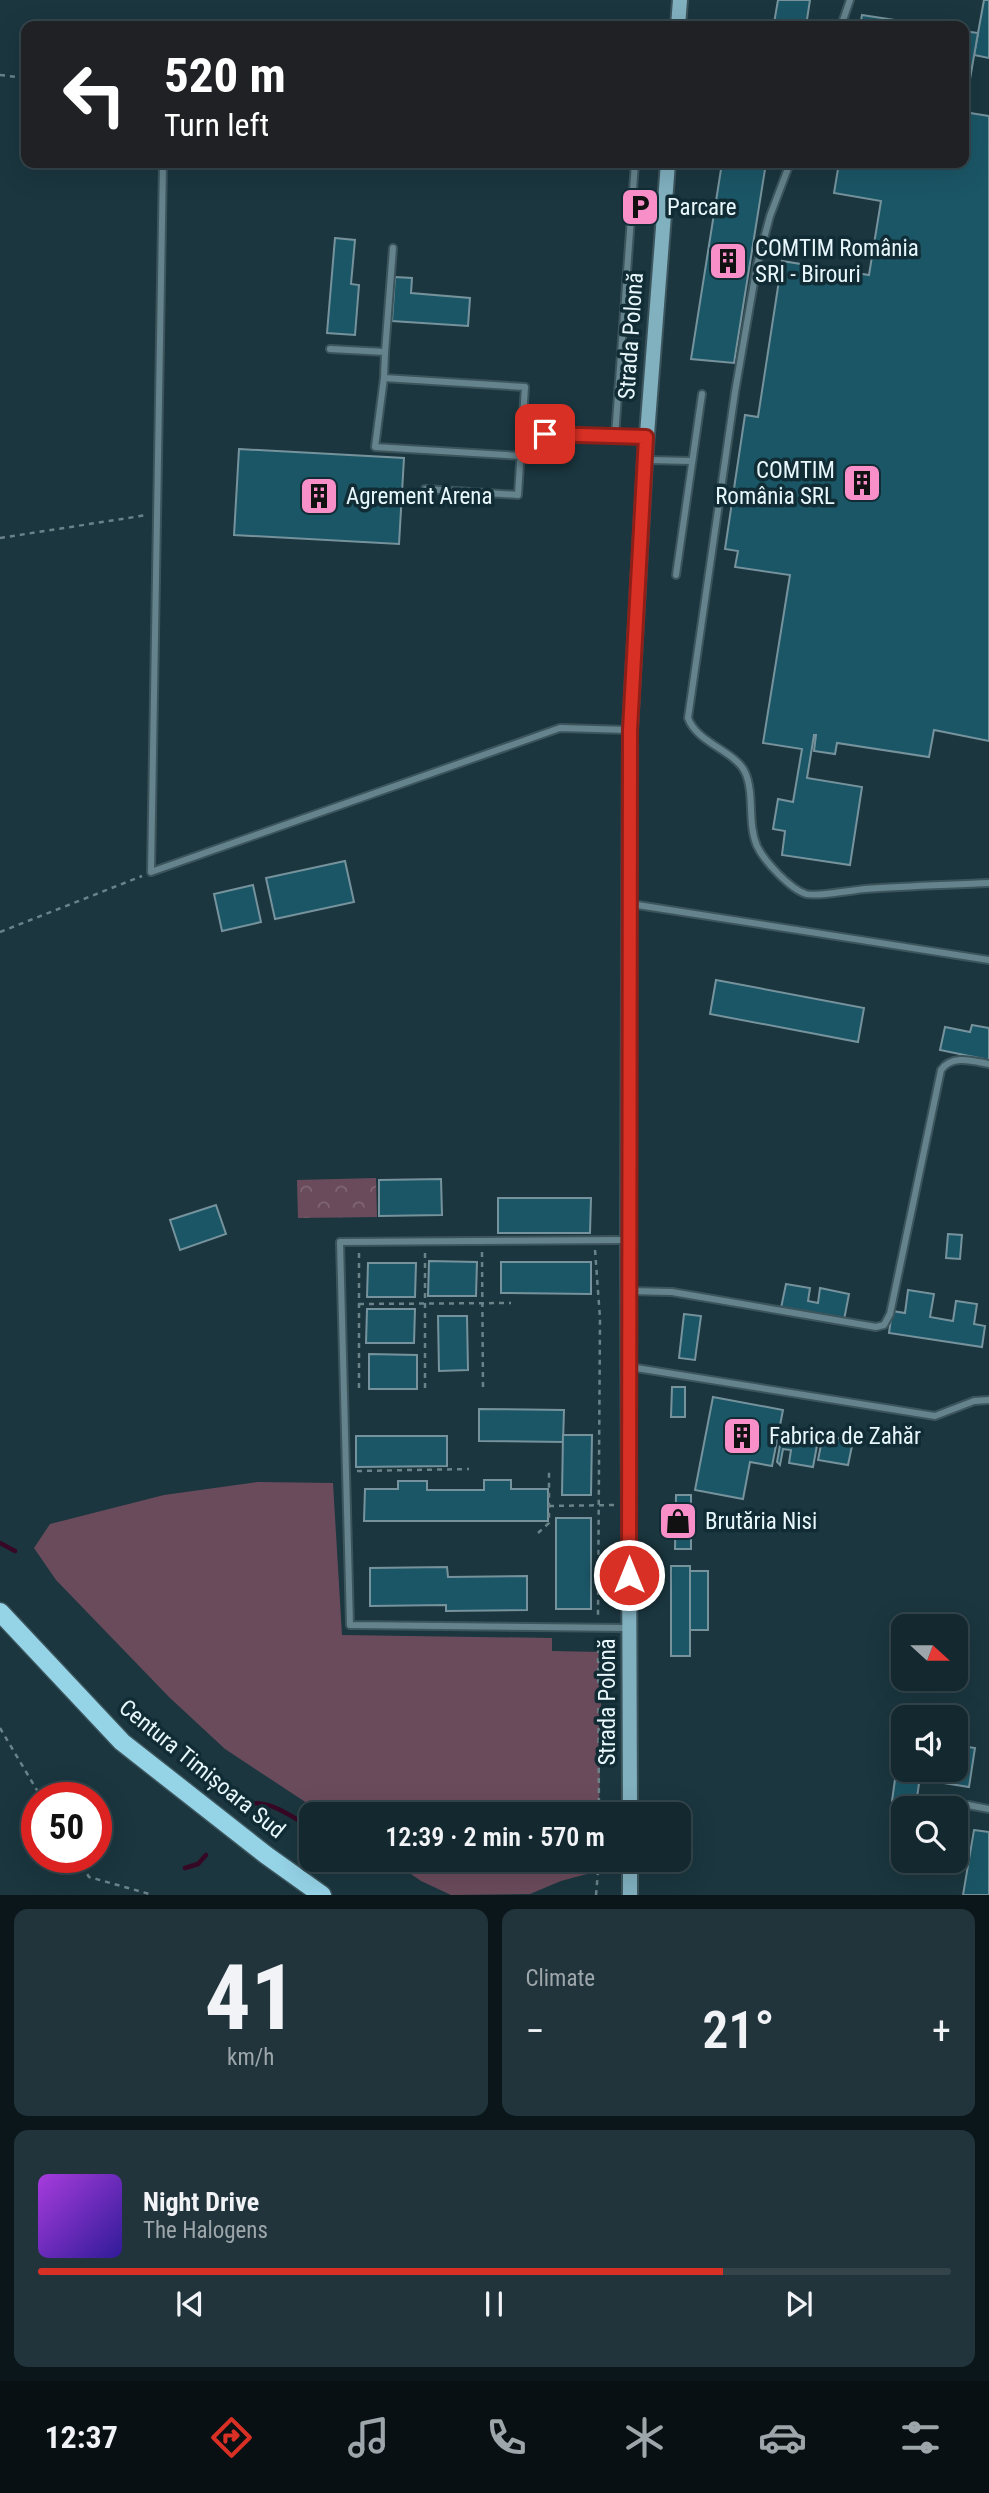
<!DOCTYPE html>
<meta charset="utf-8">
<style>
:root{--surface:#14282f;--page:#21343b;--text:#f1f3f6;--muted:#9da6aa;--line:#33444b;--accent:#d93025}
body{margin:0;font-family:"Roboto Condensed",sans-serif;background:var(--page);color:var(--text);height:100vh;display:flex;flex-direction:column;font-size:26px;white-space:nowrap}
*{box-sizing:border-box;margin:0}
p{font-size:23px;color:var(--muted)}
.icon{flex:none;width:38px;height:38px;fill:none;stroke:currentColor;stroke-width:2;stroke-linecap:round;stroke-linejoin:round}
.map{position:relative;height:1895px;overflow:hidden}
.side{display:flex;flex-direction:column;gap:14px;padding:14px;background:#0b161a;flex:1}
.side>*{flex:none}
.guide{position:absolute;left:21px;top:21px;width:948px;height:147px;border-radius:14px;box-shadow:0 7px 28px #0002,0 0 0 2px var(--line);background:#202124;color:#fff;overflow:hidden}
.needle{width:46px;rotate:111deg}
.controls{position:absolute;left:891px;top:1614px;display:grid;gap:14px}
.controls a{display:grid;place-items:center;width:77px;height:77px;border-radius:14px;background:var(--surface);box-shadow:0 7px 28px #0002,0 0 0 2px var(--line);font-size:35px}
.speed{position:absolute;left:21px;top:1782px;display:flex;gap:14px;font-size:35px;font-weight:700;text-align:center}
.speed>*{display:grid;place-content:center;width:91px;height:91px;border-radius:50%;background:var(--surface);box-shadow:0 7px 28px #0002,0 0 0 2px var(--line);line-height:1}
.speed .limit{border:10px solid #d22;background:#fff;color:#111}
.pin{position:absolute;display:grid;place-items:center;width:60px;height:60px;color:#fff;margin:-30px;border-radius:14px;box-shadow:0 4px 10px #0006}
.me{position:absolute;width:77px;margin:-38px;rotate:0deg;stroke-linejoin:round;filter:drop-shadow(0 0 5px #0008)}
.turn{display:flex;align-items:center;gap:24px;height:147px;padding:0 28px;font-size:32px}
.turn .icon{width:91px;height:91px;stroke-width:2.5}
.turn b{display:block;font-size:49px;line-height:60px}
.big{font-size:52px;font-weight:600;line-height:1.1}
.side .tile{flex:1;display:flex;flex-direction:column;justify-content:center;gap:10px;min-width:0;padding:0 24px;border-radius:14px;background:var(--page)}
.side .dial{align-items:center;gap:0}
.dial b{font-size:91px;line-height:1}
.song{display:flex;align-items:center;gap:21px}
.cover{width:84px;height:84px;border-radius:10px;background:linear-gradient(135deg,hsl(280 70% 55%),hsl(250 70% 35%))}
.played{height:7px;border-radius:4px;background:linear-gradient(90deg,var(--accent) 75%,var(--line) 75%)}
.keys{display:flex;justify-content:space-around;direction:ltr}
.heat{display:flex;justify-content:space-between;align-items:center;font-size:38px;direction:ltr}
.side .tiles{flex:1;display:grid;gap:14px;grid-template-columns:1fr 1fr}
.tile:last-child{grid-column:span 2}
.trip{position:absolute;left:299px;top:1802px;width:392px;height:70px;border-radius:14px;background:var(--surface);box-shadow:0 7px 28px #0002,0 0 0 2px var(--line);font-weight:600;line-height:70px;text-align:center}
.dock{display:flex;height:112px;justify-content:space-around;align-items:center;background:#081013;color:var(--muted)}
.dock .icon{width:49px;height:49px}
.dock .current{color:var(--accent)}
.dock b{font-size:32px;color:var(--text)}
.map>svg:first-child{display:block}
.park{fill:url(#park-crowns)}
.garden{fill:#6a4b5b}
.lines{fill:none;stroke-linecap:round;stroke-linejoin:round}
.stream{stroke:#360825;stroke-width:4.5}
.building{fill:#1b5666;stroke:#76939d;stroke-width:2}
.lane-casing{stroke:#3c555d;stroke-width:10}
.secondary-casing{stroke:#3c555d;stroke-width:18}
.primary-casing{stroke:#3c555d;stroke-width:21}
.path{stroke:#6b8289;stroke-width:2.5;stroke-dasharray:5 5;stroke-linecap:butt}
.lane{stroke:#65838c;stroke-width:6}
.secondary{stroke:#81b0bf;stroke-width:14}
.primary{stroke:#95d3e7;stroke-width:18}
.route-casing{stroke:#8d1f18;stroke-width:18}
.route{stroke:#d93025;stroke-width:12}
.labels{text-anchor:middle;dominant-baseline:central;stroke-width:7;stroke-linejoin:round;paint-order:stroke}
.poi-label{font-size:23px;fill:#e7f7fc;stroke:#112c34;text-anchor:start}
.street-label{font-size:23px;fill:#e7f7fc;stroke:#112c34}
</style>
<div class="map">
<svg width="989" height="1895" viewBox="0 0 989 1895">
<defs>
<pattern id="park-crowns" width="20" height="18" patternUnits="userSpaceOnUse" patternTransform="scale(1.75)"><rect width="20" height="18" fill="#6a4b5b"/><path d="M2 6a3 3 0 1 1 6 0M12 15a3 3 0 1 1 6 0" fill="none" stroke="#7f6673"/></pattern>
</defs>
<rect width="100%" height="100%" fill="#1b363f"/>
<path class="park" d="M 376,1178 L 377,1217 L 298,1218 L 297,1180 Z"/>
<g class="garden">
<path d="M 258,1482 L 333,1483 L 342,1635 L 552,1638 L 552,1651 L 602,1652 L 599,1815 L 325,1815 L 225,1749 L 169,1697 L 56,1580 L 34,1548 L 50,1524 L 164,1495 Z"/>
<path d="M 391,1860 L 598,1860 L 598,1871 L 561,1881 L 530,1894 L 451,1895 L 421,1881 Z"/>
</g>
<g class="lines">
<g class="stream">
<path d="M 0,1543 L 15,1551"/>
<path d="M 246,1805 C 267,1797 293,1818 312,1828"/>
<path d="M 185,1868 L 198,1864 L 206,1855"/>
</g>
</g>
<g class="building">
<path d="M 778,0 L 810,0 L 806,26 L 774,23 Z"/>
<path d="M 984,0 L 989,0 L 989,58 L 974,55 Z"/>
<path d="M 862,15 L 934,26 L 860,26 Z"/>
<path d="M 964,31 L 978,33 L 970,79 L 964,79 Z"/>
<path d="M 964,112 L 989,116 L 989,741 L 934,730 L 929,757 L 837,743 L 835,754 L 814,751 L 816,735 L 814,735 L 807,778 L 862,787 L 850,865 L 782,855 L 785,831 L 773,829 L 778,799 L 793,802 L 802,749 L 763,743 L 790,575 L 735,567 L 738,551 L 725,549 L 745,415 L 758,417 L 782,261 L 869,275 L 881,201 L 834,193 L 839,163 L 964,163 Z"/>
<path d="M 722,163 L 766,163 L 734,363 L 691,359 Z"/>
<path d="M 335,238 L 355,240 L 351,284 L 359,285 L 355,335 L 327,333 Z"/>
<path d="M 395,277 L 412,278 L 411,293 L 470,298 L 468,326 L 392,321 Z"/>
<path d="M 239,449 L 404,458 L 399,544 L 234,535 Z"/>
<path d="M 345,861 L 354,902 L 275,919 L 266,878 Z"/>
<path d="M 253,885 L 261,922 L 222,931 L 214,894 Z"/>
<path d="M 716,980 L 864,1008 L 858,1042 L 710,1014 Z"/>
<path d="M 972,1025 L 989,1028 L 989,1060 L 940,1050 L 945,1027 L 970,1032 Z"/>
<path d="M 441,1179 L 442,1215 L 379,1216 L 379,1180 Z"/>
<path d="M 498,1198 L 591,1198 L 590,1233 L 498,1233 Z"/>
<path d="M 216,1205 L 226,1234 L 180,1250 L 170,1220 Z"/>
<path d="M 948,1234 L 962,1235 L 960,1259 L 946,1258 Z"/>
<path d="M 429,1261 L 477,1262 L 476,1296 L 428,1296 Z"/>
<path d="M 501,1262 L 591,1262 L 591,1294 L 501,1293 Z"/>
<path d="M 368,1263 L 416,1263 L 415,1297 L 367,1297 Z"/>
<path d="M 786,1284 L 810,1288 L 808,1301 L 818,1303 L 820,1288 L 849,1294 L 844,1320 L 781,1308 Z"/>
<path d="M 908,1290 L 934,1294 L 930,1317 L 953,1321 L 956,1301 L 977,1304 L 974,1324 L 985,1326 L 982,1347 L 889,1333 L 892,1311 L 905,1313 Z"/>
<path d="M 367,1309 L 415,1309 L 414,1343 L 366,1343 Z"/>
<path d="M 684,1314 L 701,1316 L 695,1360 L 679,1358 Z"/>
<path d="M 438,1316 L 467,1316 L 468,1370 L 439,1371 Z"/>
<path d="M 369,1354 L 417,1355 L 417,1389 L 369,1389 Z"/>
<path d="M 672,1387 L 685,1387 L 685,1417 L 671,1417 Z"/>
<path d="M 713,1397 L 783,1410 L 772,1466 L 750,1462 L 743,1499 L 695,1490 Z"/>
<path d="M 479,1409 L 564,1410 L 563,1442 L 479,1441 Z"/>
<path d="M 782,1434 L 818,1440 L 813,1467 L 789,1463 L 791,1450 L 783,1449 L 780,1465 L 777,1462 Z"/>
<path d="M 563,1435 L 592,1435 L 591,1495 L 562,1495 Z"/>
<path d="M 823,1435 L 853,1441 L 848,1465 L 818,1460 Z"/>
<path d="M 356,1436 L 447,1436 L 447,1466 L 356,1467 Z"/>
<path d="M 484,1480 L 511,1480 L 511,1489 L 548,1489 L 548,1521 L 364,1521 L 365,1489 L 398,1489 L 398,1481 L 427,1481 L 427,1490 L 484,1490 Z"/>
<path d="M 676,1495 L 691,1495 L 691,1549 L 675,1549 Z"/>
<rect x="556" y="1518" width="35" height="91"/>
<rect x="671" y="1566" width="19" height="90"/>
<path d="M 447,1567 L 448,1577 L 527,1576 L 527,1610 L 446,1611 L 446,1605 L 370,1606 L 370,1568 Z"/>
<rect x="690" y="1571" width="18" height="59"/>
<path d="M 956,1745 L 975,1748 L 969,1787 L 925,1780 L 927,1769 L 956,1769 Z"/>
<path d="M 898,1758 L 903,1759 L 903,1769 L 921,1769 L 916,1805 L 892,1801 Z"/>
<path d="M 974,1830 L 989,1832 L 989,1895 L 963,1895 Z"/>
</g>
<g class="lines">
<defs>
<g id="lane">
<path d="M 841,26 L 850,0"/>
<path d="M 163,163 L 151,872 L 560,728 L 629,730"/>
<path d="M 790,163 L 770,216 L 757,265 L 735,392 L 688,718 C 697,743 735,751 745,772 C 755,794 747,823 757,846 C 764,861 790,889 806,894 C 816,897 853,890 865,889 C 906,886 948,885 989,883"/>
<path d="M 330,349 L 385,352 L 384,378 L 525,387 L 518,495 L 425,489"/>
<path d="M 385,352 L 393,248"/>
<path d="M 384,378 L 375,447 L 521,456"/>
<path d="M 522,433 L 646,437"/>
<path d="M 615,436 L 635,163"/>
<path d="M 647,460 L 692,461"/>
<path d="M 676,575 L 702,394"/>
<path d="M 631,904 L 989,960"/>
<path d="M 627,1240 L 340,1242 L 350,1625 L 628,1628"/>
<path d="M 629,1291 L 672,1292 L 876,1327 L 884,1325 L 890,1314 L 941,1070 C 952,1054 973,1061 989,1064"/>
<path d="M 630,1367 L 935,1416 L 974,1401 L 989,1400"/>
<path d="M 968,1805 L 989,1809"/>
</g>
<g id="secondary">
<path d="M 678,26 L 680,0"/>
<path d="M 630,1815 L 628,1240 L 630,730 L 645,460 L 668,163"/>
<path d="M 630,1860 L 630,1895"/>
</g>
<path id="primary" d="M 0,1612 L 122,1742 L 266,1855 L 322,1895"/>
</defs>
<use href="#lane" class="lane-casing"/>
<use href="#secondary" class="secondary-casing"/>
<use href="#primary" class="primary-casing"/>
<g class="path">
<path d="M 0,75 L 26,78"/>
<path d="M 0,538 L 147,515"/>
<path d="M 0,932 L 142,876"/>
<path d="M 595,1250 L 600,1318 L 598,1618"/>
<path d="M 482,1252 L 483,1392"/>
<path d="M 359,1253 L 359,1392"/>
<path d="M 425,1253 L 425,1392"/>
<path d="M 359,1304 L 511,1303"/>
<path d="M 357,1471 L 469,1469"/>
<path d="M 549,1506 L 614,1505"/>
<path d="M 538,1533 L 549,1523 L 549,1470"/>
<path d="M 598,1638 L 599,1815"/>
<path d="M 0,1728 L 41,1797"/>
<path d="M 77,1857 L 89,1877 L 153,1895"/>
<path d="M 596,1895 L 599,1860"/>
</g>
<use href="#lane" class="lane"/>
<use href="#secondary" class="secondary"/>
<use href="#primary" class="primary"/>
</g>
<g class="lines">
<defs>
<path id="route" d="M 545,434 L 646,437 L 630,730 L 629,1575"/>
</defs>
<use href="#route" class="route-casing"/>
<use href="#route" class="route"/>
</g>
<defs>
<symbol id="parking-square" viewBox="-11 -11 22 22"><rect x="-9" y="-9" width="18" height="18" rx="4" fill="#f98fc9" stroke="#112c34"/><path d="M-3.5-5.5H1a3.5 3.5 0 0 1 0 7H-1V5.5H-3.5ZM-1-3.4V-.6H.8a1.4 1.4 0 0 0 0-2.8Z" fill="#111"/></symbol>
<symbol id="building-square" viewBox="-11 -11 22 22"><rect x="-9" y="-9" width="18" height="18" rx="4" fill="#f98fc9" stroke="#112c34"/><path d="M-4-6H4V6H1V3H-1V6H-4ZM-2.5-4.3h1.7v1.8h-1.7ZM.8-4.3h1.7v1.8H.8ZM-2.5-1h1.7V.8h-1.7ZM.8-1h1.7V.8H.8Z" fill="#111"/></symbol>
<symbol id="shop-square" viewBox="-11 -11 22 22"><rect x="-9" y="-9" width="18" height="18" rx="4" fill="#f98fc9" stroke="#112c34"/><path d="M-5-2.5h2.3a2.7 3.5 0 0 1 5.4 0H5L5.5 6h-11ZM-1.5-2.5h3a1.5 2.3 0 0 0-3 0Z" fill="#111"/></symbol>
</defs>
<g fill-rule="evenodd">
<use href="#parking-square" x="618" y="185" width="44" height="44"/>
<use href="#building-square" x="706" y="239" width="44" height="44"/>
<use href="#building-square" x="840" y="461" width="44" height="44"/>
<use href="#building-square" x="297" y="474" width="44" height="44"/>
<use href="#building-square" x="720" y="1414" width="44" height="44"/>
<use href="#shop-square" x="656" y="1499" width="44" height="44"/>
</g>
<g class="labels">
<g class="poi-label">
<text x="667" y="207">Parcare</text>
<text x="755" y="248">COMTIM România<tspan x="755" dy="26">SRI - Birouri</tspan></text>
<text x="835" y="470" text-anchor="end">COMTIM<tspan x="835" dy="26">România SRL</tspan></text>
<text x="346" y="496">Agrement Arena</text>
<text x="769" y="1436">Fabrica de Zahăr</text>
<text x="705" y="1521">Brutăria Nisi</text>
</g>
<g class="street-label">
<text transform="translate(631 336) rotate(-86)">Strada Polonă</text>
<text transform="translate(607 1702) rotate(-90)">Strada Polonă</text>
<text transform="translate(202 1769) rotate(39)">Centura Timișoara Sud</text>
</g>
</g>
</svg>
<div class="controls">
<a><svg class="needle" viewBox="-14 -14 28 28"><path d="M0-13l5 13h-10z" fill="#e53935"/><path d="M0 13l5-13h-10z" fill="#9da6aa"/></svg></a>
<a><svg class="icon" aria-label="sound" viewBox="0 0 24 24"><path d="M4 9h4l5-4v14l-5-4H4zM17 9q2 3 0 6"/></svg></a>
<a><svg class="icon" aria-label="search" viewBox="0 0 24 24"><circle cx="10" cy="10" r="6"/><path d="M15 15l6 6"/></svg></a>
</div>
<div class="speed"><div class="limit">50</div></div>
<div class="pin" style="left:545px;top:434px;background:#d93025"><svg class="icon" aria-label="arrive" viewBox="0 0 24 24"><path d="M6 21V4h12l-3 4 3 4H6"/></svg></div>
<svg class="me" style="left:629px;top:1575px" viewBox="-20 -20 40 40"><circle r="17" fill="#d93025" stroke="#fff" stroke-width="3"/><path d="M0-11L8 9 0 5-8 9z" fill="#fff"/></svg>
<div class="trip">12:39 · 2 min · 570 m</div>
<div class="guide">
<div class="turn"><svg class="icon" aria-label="left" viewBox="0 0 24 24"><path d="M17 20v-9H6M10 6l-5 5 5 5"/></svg><div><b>520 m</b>Turn left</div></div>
</div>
</div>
<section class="side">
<div class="tiles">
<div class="tile dial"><b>41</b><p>km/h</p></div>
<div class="tile"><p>Climate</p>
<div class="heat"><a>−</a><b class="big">21°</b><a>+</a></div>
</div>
<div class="tile">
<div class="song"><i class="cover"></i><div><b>Night Drive</b><p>The Halogens</p></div></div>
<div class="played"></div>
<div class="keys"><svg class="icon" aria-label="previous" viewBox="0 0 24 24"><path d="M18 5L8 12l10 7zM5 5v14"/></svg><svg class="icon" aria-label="pause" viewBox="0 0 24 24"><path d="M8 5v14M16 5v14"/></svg><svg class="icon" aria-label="next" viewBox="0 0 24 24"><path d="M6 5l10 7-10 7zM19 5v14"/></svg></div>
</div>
</div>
</section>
<nav class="dock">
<b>12:37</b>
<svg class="icon current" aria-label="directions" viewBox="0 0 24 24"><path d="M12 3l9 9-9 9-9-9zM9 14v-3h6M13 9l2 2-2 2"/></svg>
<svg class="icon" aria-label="music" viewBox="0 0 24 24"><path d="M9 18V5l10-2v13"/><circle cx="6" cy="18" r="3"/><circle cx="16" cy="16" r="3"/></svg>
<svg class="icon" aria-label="phone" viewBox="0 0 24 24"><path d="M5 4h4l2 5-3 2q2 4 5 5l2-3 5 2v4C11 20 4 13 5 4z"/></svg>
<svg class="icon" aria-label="climate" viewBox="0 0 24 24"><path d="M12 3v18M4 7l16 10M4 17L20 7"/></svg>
<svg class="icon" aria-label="car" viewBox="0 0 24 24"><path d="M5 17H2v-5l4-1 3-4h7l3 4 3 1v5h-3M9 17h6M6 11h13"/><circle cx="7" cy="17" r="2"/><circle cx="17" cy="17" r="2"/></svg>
<svg class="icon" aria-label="filters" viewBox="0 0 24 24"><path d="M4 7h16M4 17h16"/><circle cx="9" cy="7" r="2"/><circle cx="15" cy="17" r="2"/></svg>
</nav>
